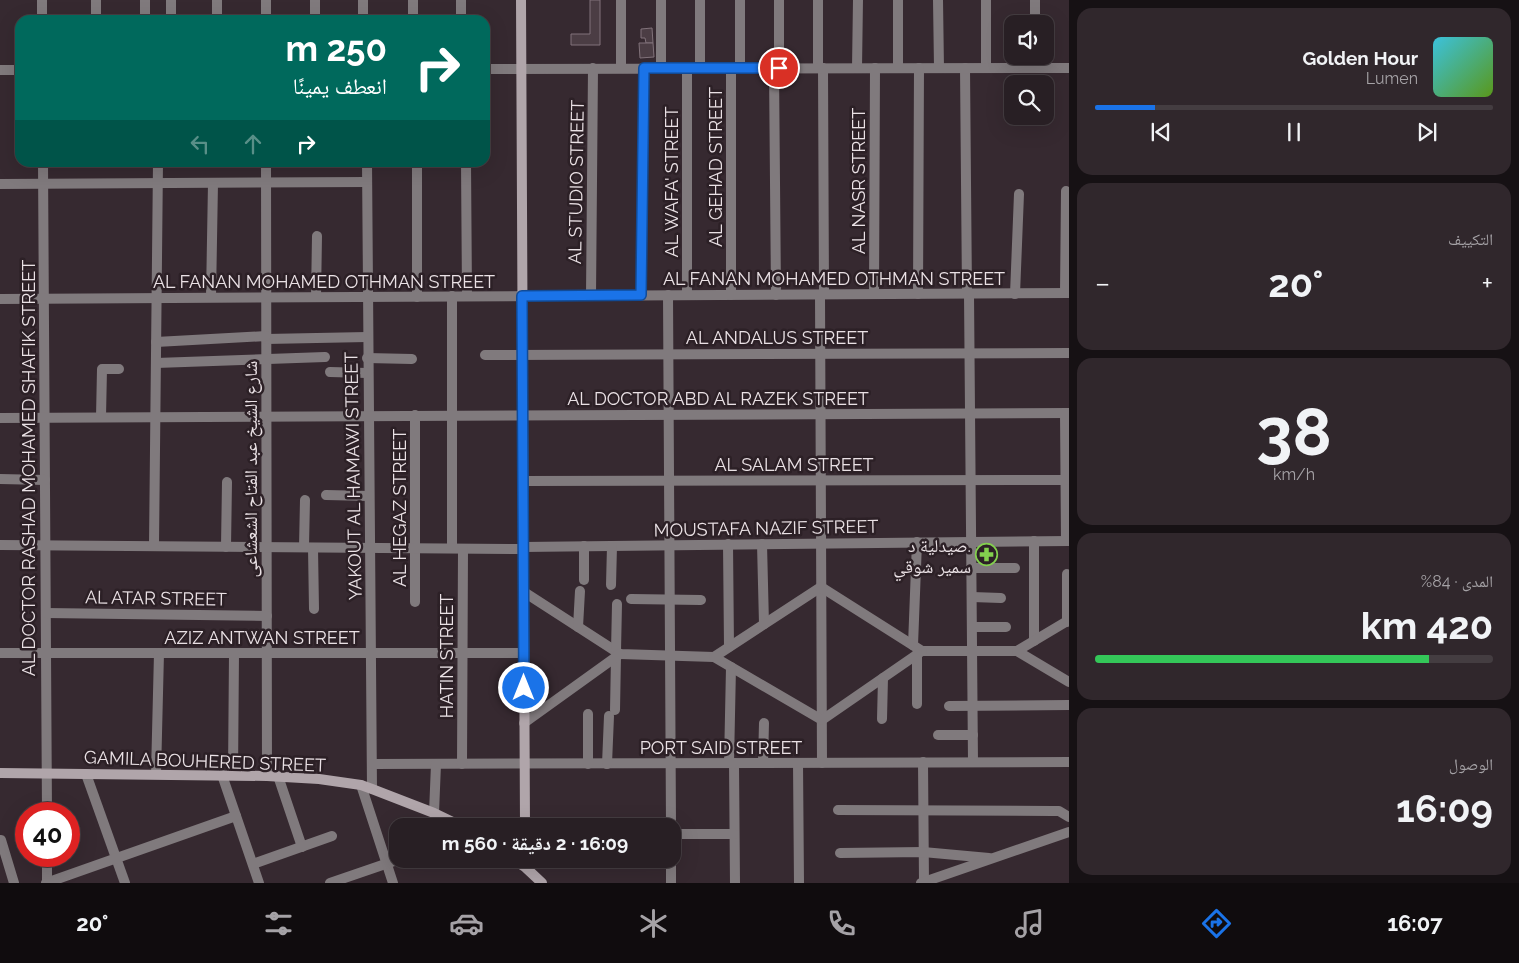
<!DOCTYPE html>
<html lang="ar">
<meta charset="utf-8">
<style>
:root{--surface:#281f24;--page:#30272c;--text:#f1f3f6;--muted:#a5a2a6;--line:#443d41;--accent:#1a73e8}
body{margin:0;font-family:Raleway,"Noto Naskh Arabic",sans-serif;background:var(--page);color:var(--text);direction:rtl;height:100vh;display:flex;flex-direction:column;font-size:19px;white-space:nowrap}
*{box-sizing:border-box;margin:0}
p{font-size:16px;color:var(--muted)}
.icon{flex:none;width:28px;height:28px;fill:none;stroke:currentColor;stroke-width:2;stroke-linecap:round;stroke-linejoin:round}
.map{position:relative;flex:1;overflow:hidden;direction:ltr}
.panel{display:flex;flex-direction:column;gap:8px;padding:8px;background:#161114;width:450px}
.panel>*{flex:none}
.top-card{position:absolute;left:15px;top:15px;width:475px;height:152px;border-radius:15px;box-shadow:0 5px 20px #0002,0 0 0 1px var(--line);direction:rtl;background:#00695c;color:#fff;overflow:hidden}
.controls{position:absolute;left:1004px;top:15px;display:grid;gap:10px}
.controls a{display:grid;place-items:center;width:50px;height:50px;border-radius:10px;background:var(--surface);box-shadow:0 5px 20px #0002,0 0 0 1px var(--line);font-size:25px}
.speed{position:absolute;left:15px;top:802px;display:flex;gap:10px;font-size:25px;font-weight:700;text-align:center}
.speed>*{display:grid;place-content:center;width:65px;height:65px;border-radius:50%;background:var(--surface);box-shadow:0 5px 20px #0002,0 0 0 1px var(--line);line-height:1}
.speed .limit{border:8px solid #d22;background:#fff;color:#111}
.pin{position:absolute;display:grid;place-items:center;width:42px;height:42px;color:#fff;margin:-21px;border:2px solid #fff;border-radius:50%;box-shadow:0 1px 5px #0007}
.me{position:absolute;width:55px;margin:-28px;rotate:0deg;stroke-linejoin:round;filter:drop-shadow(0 0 4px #0008)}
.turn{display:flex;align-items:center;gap:18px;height:105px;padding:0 20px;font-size:22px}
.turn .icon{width:65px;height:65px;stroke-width:2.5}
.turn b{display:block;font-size:35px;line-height:42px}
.lanes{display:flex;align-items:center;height:48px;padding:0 20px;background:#0003;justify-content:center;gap:25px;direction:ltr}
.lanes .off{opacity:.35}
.big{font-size:38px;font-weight:700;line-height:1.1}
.panel .widget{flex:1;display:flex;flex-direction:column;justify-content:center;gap:8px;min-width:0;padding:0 18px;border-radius:15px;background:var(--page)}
.panel .dial{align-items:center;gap:0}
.dial b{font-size:65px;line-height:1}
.song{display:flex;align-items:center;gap:15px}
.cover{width:60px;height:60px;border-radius:8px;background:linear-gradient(135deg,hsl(190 70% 55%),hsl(90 70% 35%))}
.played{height:5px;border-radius:2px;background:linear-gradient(90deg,var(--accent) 15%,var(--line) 15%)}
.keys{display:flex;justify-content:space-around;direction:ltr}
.heat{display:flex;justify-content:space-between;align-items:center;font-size:28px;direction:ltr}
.charge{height:8px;border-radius:4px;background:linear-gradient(90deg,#34c759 84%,var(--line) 0)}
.trip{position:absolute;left:389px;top:818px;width:292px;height:50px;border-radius:15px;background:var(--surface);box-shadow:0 5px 20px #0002,0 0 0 1px var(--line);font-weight:700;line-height:50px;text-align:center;direction:rtl}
.tab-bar{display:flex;height:80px;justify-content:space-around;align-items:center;background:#100c0e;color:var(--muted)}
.tab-bar .icon{width:35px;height:35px}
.tab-bar .selected{color:var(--accent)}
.tab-bar b{font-size:22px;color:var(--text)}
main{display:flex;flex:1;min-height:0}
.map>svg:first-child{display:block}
.building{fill:#4b3d44;stroke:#81727a}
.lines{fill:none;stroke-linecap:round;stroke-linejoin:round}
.street{stroke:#807a7d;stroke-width:10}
.secondary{stroke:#b0a5aa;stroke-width:10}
.route-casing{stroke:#114b97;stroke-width:12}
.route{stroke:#1a73e8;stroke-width:9}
.labels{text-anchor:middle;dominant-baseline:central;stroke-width:5;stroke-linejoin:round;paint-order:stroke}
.street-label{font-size:18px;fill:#eae1e5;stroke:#2c2026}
.poi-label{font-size:18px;fill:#eae1e5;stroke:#2c2026;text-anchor:end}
</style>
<main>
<section class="panel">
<div class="widget">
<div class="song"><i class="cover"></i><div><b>Golden Hour</b><p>Lumen</p></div></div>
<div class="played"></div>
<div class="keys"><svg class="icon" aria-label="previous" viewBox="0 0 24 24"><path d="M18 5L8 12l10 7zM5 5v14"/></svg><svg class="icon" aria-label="pause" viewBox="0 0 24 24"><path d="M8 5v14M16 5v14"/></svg><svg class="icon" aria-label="next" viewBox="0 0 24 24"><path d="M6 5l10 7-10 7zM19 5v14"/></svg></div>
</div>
<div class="widget"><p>التكييف</p>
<div class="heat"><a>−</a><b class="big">20°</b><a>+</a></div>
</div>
<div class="widget dial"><b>38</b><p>km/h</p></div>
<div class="widget"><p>المدى · 84%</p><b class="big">420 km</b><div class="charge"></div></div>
<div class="widget"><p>الوصول</p><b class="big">16:09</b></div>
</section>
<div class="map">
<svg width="1069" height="883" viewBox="0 0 1069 883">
<rect width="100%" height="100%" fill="#362930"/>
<g class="building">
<path d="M 590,0 L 600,0 L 600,45 L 571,45 L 571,34 L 590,34 Z"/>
<path d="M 652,28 L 653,43 L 646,43 L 645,38 L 641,38 L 641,29 Z"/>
<path d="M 639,43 L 653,43 L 654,57 L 640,58 Z"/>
</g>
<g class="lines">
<g class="street">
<path d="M 42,0 L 42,20"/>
<path d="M 217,0 L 217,20"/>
<path d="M 266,0 L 266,20"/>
<path d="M 315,0 L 315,20"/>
<path d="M 661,0 L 661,68"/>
<path d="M 898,0 L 898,68"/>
<path d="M 938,0 L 939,68"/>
<path d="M 986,0 L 986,68"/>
<path d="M 1035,0 L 1035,24"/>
<path d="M 96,20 L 96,0"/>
<path d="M 145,20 L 145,0"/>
<path d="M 171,20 L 171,0"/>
<path d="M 363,20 L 363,0"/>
<path d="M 413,20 L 413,0"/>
<path d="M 461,20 L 461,0"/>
<path d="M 621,68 L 621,0"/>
<path d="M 700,68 L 700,0"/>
<path d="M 731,68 L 731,295"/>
<path d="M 740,68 L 740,0"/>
<path d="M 774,68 L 776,295"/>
<path d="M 779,68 L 779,0"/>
<path d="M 818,68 L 818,0"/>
<path d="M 823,68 L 824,294"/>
<path d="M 857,68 L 858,0"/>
<path d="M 965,68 L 967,294"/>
<path d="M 485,69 L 1069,68"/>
<path d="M 0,70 L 20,70"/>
<path d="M 43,162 L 47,814"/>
<path d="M 266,162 L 267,776"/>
<path d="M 367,162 L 372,789"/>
<path d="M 417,162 L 417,297"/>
<path d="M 466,162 L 467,296"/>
<path d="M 0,184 L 367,182"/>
<path d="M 1065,293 L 1066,191"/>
<path d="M 874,294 L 875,68"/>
<path d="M 918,294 L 919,68"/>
<path d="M 969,294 L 973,762"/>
<path d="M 1015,294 L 1019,194"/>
<path d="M 641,295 L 644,68"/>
<path d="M 668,295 L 671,826"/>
<path d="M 687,295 L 687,68"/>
<path d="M 820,295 L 822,763"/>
<path d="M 452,296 L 452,548"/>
<path d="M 591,296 L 593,68"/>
<path d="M 211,297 L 213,183"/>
<path d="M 316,297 L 317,236"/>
<path d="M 0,299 L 1069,293"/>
<path d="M 266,339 L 367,337"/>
<path d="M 156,342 L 266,336"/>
<path d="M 485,355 L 1069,353"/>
<path d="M 367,358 L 412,359"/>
<path d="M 156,363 L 325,357"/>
<path d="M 330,372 L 367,373"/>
<path d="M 1065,413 L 1066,541"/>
<path d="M 415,415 L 415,602"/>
<path d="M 101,417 L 102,369 L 119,369"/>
<path d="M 0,418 L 1069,413"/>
<path d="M 0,479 L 45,480"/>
<path d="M 523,481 L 1066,480"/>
<path d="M 326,495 L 369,496"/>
<path d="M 728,544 L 729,647"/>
<path d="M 762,544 L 764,624"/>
<path d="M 0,545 L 523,549"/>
<path d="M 154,546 L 158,162"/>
<path d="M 226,547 L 227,482"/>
<path d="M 304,547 L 305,500"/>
<path d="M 523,547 L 1069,541"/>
<path d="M 313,548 L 314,609"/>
<path d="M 972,568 L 1015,568"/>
<path d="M 584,580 L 584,546"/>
<path d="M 611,585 L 612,546"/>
<path d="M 524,592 L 620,654 L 714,657 L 822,720 L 922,651"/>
<path d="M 972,597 L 1001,598"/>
<path d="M 631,599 L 701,600"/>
<path d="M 46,613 L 267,616"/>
<path d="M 1067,622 L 1067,574"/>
<path d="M 578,627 L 580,591"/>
<path d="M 972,627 L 1006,627"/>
<path d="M 1034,641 L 1034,541"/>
<path d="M 913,645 L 917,542"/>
<path d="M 616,651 L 617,604"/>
<path d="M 922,651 L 1017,651 L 1069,682"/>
<path d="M 1017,651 L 1069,620"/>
<path d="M 0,653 L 524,653"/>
<path d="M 714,657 L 821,587 L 922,651"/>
<path d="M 917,704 L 917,654"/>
<path d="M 949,706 L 1069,705"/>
<path d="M 615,710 L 616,656"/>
<path d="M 882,719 L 883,678"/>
<path d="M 524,723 L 620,654"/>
<path d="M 938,735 L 973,735"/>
<path d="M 923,762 L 924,882"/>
<path d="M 729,763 L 731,667"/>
<path d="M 734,763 L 735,883"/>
<path d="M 763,763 L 764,723"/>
<path d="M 798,763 L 799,883"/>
<path d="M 373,764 L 1069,762"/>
<path d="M 462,764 L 463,549"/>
<path d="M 588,764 L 588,714"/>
<path d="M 607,764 L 609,716"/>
<path d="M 86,774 L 125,883"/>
<path d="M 156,774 L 159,653"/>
<path d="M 222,775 L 259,883"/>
<path d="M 233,775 L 234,653"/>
<path d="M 278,776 L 302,847"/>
<path d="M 361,785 L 393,883"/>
<path d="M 838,810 L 1053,811 L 1059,811 L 1069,817"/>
<path d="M 434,813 L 436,764"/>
<path d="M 672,834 L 734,834"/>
<path d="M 1,840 L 14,883"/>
<path d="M 840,853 L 923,852 L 989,858"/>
<path d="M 47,856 L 47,883"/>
<path d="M 671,859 L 671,883"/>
<path d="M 253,864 L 332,836"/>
<path d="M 46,883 L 236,816"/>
<path d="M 330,883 L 400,859"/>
<path d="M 921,883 L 1069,832"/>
</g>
<g class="secondary">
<path d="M 521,0 L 525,826"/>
<path d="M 0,773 L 267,776 L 319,779 L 361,785 L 372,789 L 434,813 L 461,826"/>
<path d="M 513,859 L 525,867 L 542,883"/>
</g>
</g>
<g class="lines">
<defs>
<path id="route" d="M 524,688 L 522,296 L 641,295 L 644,68 L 779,68"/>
</defs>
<use href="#route" class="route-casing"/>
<use href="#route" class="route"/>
</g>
<defs>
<symbol id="pharmacy-ring" viewBox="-11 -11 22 22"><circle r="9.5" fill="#2c2026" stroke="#83d04e" stroke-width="1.5"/><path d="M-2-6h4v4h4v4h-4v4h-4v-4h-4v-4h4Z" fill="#83d04e"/></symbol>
</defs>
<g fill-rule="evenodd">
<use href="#pharmacy-ring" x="974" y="542" width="25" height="25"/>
</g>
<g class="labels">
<g class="street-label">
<text transform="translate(715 167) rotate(-90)">AL GEHAD STREET</text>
<text transform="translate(858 181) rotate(-90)">AL NASR STREET</text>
<text transform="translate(576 182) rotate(-89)">AL STUDIO STREET</text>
<text transform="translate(671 182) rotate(-90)">AL WAFA' STREET</text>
<text x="834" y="278">AL FANAN MOHAMED OTHMAN STREET</text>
<text x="324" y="281">AL FANAN MOHAMED OTHMAN STREET</text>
<text x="777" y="337">AL ANDALUS STREET</text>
<text x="718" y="398">AL DOCTOR ABD AL RAZEK STREET</text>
<text x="794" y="464">AL SALAM STREET</text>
<text transform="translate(28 468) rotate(-90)">AL DOCTOR RASHAD MOHAMED SHAFIK STREET</text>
<text transform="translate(250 469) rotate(-90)">شارع الشيخ عبد الفتاح الشعشاعى</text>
<text transform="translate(353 476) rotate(-91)">YAKOUT AL HAMAWI STREET</text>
<text transform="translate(399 508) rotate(-90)">AL HEGAZ STREET</text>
<text transform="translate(766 528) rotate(-1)">MOUSTAFA NAZIF STREET</text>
<text transform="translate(156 598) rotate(1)">AL ATAR STREET</text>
<text x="262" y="637">AZIZ ANTWAN STREET</text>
<text transform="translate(446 656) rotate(-90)">HATIN STREET</text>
<text x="721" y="747">PORT SAID STREET</text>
<text transform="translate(205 761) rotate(2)">GAMILA BOUHERED STREET</text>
</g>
<g class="poi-label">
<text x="971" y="545">صيدلية د.<tspan x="971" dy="21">سمير شوقي</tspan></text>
</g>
</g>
</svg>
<div class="controls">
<a><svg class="icon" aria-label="sound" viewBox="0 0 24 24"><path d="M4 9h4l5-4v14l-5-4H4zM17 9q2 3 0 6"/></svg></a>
<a><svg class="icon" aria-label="search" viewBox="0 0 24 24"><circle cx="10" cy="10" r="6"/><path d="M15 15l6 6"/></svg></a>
</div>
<div class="speed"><div class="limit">40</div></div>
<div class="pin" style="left:779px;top:68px;background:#d93025"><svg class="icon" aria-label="arrive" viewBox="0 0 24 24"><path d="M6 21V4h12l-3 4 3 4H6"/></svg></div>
<svg class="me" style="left:524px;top:688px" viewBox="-20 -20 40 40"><circle r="17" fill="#1a73e8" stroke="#fff" stroke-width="3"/><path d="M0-11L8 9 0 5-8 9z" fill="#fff"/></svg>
<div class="trip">16:09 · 2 دقيقة · 560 m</div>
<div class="top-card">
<div class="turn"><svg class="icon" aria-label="right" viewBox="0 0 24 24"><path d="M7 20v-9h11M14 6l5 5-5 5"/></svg><div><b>250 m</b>انعطف يمينًا</div></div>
<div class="lanes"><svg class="icon off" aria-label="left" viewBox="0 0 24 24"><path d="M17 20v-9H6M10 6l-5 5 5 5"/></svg><svg class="icon off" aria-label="ahead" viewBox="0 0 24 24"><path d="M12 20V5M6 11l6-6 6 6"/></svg><svg class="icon" aria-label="right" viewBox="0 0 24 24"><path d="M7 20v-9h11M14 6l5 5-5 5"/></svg></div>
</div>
</div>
</main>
<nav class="tab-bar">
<b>16:07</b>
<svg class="icon selected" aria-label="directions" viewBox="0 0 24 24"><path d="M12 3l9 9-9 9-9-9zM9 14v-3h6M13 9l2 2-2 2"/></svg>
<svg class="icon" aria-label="music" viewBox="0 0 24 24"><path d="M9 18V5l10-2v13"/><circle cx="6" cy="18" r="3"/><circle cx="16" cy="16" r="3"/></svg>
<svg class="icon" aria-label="phone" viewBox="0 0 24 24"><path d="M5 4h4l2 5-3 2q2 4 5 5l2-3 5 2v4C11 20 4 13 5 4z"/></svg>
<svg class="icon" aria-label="climate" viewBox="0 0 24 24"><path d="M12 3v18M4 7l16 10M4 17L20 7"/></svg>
<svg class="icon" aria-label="car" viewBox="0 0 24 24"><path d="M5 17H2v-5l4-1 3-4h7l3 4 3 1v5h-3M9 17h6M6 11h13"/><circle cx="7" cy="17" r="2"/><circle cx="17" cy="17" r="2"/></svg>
<svg class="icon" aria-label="filters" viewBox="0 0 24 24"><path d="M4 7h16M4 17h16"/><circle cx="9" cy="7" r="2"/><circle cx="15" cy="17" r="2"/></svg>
<b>20°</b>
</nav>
